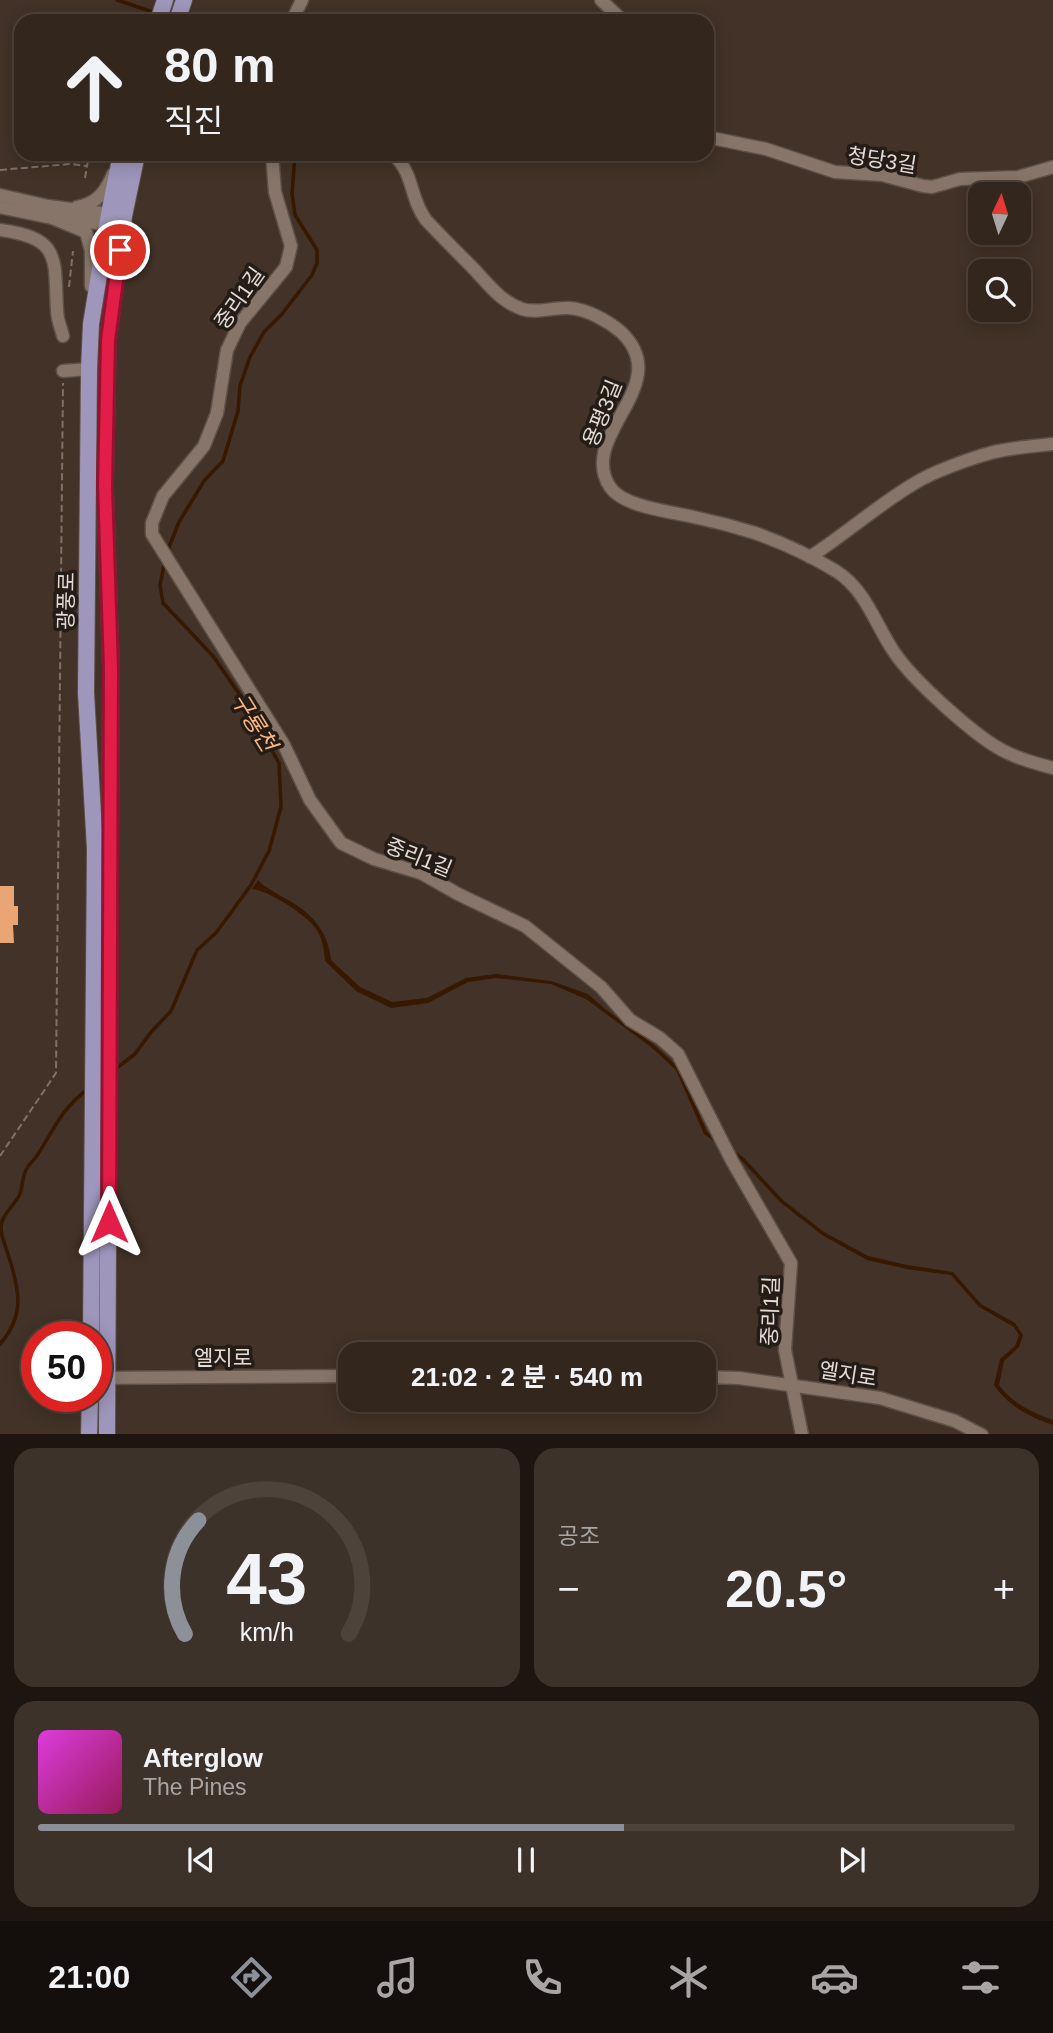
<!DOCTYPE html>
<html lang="ko">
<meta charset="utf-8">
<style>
:root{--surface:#32261d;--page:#3d322a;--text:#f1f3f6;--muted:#a8a5a4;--line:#4d433b;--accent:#8c9099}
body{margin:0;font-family:Arial,"Noto Sans KR",sans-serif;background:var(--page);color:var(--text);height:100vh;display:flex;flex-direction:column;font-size:26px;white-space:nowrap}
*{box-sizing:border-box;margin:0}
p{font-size:23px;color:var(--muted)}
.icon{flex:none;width:38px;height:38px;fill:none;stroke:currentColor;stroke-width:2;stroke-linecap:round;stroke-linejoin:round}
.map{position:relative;height:1434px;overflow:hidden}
.panel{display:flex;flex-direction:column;gap:14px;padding:14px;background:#1c1510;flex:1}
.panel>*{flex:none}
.banner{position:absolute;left:14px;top:14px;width:700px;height:147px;border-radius:21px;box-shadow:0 4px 18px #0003,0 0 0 2px var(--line);background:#32261d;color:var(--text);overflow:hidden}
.needle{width:46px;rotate:4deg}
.tools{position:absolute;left:968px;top:182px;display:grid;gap:14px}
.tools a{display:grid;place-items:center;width:63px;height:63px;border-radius:14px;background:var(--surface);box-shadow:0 4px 18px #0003,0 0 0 2px var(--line);font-size:35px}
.speed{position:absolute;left:21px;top:1321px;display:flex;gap:14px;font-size:35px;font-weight:700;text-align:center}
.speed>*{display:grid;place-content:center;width:91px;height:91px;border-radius:50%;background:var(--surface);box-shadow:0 4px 18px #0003,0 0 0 2px var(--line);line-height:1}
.speed .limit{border:10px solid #d22;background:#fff;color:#111}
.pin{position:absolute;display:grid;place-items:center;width:60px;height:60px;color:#fff;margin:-30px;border:4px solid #fff;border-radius:50%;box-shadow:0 2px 7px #0007}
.me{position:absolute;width:77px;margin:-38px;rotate:0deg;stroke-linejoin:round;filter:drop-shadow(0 0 5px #0008)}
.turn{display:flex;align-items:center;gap:24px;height:147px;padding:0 35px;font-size:32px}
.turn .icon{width:91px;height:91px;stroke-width:2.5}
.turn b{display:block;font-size:49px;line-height:60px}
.big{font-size:52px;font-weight:700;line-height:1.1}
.panel .widget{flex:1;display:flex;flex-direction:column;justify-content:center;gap:10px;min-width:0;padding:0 24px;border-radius:21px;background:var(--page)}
.panel .dial{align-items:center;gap:0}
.dial svg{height:182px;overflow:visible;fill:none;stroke:var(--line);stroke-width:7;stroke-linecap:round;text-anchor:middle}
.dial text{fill:var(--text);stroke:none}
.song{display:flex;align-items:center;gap:21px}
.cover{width:84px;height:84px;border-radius:10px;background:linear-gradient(135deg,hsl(300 70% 55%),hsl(330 70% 35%))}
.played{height:7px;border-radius:4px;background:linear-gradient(90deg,var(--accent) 60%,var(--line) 60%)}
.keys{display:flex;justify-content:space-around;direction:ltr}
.heat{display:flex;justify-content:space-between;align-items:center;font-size:38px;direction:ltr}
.panel .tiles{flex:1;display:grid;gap:14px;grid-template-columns:1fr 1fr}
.widget:last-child{grid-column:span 2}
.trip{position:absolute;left:338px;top:1342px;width:378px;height:70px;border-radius:21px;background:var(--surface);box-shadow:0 4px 18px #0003,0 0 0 2px var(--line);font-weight:700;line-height:70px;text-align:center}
.menu{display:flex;height:112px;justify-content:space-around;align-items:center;background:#140f0c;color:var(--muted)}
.menu .icon{width:49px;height:49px}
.menu .current{color:var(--accent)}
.menu b{font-size:32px;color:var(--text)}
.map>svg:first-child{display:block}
.water{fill:#371800}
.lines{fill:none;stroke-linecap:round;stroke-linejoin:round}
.stream{stroke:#371800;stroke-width:3.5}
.building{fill:#e9a573}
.minor-casing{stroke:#5d5047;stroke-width:15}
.major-casing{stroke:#5d5047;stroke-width:18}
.path{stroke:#7f7168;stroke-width:2;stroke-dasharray:7 3.5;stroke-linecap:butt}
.minor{stroke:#877569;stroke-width:12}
.major{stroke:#9e96bb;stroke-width:16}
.route-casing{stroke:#92132f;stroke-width:18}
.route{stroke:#e11d48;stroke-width:12}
.labels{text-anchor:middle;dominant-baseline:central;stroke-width:7;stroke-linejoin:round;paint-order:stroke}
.street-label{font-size:21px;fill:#e6dcd5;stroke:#231c17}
.water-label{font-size:23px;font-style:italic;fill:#fdb681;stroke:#231c17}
</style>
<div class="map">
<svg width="1053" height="1435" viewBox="0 0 1053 1435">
<rect width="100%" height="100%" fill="#423227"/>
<path class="water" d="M 258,880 C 264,887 273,891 281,896 C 308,910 328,928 331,960 L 360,987 L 392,1002 L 427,998 L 466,978 L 496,974 L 551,981 L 588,994 L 605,1009 L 653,1044 L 680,1069 L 707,1132 L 743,1157 L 783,1200 L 824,1232 L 868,1256 L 907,1265 L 953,1272 L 981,1304 L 1015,1323 L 1023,1335 L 1019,1347 L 1004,1361 L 999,1385 C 1012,1403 1033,1413 1053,1420 L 1053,1425 C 1030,1417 1008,1406 994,1385 L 1000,1359 L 1015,1346 L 1019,1335 L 1014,1327 L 979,1307 L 951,1275 L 907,1269 L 867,1260 L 822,1235 L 780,1202 L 740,1159 L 704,1134 L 676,1070 L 651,1047 L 586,999 L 551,984 L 496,978 L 468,982 L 428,1003 L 391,1008 L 356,991 L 325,961 C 324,948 322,935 313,925 C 303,913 267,890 252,889 Z"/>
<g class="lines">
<g class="stream">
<path d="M 117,0 L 156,13"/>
<path d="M 167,552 L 179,522 L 204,481 L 223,461 L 238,411 L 240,386 L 250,357 L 264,332 L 282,314 L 312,275 L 317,263 L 317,250 L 295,215 L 292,194 L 295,154"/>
<path d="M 114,1070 L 135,1054 L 151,1032 L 171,1011 L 197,950 L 216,933 L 251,885 L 269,851 L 281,807 L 279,763 L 244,701 L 213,656 L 163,603 L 160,585 L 165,560"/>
<path d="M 0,1344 C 26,1315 19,1288 8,1254 C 5,1245 1,1236 1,1228 C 1,1215 13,1207 19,1196 C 23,1188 22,1177 26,1170 C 28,1165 33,1161 36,1157 C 55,1129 59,1111 88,1089"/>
</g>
</g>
<path class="building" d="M 0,886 L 14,886 L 14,906 L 18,906 L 18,925 L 13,925 L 14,943 L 0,943 Z"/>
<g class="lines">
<defs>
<g id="minor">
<path d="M 601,0 L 623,21"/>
<path d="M 292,21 L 302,0"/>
<path d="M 707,137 L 766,149 L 835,172 L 882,175 L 923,186 L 932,187 L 960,179 L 1018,177 L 1053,167"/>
<path d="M 272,154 L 275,192 L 291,246 L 286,267 L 240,323 L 227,350 L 217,413 L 204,446 L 163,496 L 152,523 L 152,534 L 284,745 L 310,800 L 341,843 L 374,859 L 421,873 L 458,894 L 525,926 L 601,987 L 630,1020 L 660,1038 L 678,1054 L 732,1161 L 791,1263 L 785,1350 L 802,1435"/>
<path d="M 393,154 C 415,175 409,197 426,220 C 440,235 455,250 470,265 C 486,281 499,301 522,309 C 537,314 553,307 569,308 C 587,309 608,321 621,332 C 677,385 576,435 610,487 C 624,508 675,512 698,518 C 717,522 736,527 755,533 C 783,543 811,556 836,571 C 866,590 875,624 894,652 C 912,679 978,740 1008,753 C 1022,760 1038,764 1053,768"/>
<path d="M 0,195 L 48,206 L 117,215"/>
<path d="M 0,207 L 52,218 L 113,225"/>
<path d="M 77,207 C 96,204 106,192 113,174"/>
<path d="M 52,218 L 86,232 L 91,251 L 91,286"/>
<path d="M 0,230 C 62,238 54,259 57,310 C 57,319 61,328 63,336"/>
<path d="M 63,371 L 89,369"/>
<path d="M 810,557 C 849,532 882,501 922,479 C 941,469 984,453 1004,450 C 1020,447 1037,446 1053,444"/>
<path d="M 704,1377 L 739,1378 L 880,1398 L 955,1421 L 982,1435"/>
<path d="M 96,1378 L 350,1376"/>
</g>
<g id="major">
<path d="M 158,21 L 165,0"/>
<path d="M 177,21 L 184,0"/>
<path d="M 91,1337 L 95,849 L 86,693 L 89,369 L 91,324 L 109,214 L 121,154"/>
<path d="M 89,1435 L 90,1396"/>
<path d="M 107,1435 L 111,669 L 105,486 L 108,340 L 124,216 L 137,154"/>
</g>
</defs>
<use href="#minor" class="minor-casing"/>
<use href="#major" class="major-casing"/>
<g class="path">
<path d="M 0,170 L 71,164 L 86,166"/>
<path d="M 85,178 L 89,154"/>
<path d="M 69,287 L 73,251"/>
<path d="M 0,1156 L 56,1073 L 63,383"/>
</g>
<use href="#minor" class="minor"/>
<use href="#major" class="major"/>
</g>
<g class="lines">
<defs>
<path id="route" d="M 109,1222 L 111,669 L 105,486 L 108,340 L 120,250"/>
</defs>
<use href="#route" class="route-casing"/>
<use href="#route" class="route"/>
</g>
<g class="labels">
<g class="street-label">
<text transform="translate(882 160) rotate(9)">청당3길</text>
<text transform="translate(239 298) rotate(-55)">중리1길</text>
<text transform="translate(602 413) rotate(-68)">용평3길</text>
<text transform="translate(66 601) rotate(-89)">광풍로</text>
<text transform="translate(419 857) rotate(22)">중리1길</text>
<text transform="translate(770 1311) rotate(-88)">중리1길</text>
<text x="223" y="1357">엘지로</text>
<text transform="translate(848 1374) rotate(9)">엘지로</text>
</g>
<g class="water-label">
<text transform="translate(254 722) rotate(58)">구룡천</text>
</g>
</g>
</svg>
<div class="tools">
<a><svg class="needle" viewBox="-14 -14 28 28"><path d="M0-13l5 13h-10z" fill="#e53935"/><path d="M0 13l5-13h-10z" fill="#a8a5a4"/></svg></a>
<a><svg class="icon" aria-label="search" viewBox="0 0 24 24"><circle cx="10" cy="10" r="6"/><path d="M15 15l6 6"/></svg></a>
</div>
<div class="speed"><div class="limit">50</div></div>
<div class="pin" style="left:120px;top:250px;background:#d93025"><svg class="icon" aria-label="arrive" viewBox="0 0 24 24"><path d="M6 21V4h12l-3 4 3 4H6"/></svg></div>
<svg class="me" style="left:109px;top:1222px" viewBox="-20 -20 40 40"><path d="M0-17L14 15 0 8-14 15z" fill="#e11d48" stroke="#fff" stroke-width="4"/></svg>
<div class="trip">21:02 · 2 분 · 540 m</div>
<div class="banner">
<div class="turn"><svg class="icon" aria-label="ahead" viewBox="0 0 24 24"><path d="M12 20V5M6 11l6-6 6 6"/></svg><div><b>80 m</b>직진</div></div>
</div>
</div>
<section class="panel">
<div class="tiles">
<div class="widget dial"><svg viewBox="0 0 100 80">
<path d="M14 69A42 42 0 1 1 86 69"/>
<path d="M14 69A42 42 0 0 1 20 19" stroke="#8c9099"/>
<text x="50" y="56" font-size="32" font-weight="700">43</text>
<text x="50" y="72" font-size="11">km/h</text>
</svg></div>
<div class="widget"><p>공조</p>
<div class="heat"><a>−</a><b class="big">20.5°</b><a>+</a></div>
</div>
<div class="widget">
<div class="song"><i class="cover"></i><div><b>Afterglow</b><p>The Pines</p></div></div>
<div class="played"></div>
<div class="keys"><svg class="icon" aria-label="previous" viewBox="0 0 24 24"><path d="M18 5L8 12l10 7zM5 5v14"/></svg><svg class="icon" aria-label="pause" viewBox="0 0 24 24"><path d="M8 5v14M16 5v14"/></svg><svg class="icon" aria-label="next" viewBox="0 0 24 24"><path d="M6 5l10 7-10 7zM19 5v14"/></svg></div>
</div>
</div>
</section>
<nav class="menu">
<b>21:00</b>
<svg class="icon current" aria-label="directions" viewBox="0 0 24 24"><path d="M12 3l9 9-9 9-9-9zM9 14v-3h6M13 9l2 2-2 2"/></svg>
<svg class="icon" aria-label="music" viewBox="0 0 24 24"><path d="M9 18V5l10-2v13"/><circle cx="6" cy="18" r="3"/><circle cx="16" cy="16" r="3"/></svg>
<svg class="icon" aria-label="phone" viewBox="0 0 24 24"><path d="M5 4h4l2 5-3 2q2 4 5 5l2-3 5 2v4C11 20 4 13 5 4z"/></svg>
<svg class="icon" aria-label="climate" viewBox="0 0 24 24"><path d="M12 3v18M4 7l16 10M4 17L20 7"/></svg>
<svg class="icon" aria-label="car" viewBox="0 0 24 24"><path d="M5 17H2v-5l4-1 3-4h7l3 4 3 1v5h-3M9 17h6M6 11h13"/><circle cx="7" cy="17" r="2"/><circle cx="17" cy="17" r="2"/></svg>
<svg class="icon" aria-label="filters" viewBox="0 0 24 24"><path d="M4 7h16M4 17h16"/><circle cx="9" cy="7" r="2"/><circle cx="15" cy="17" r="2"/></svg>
</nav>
